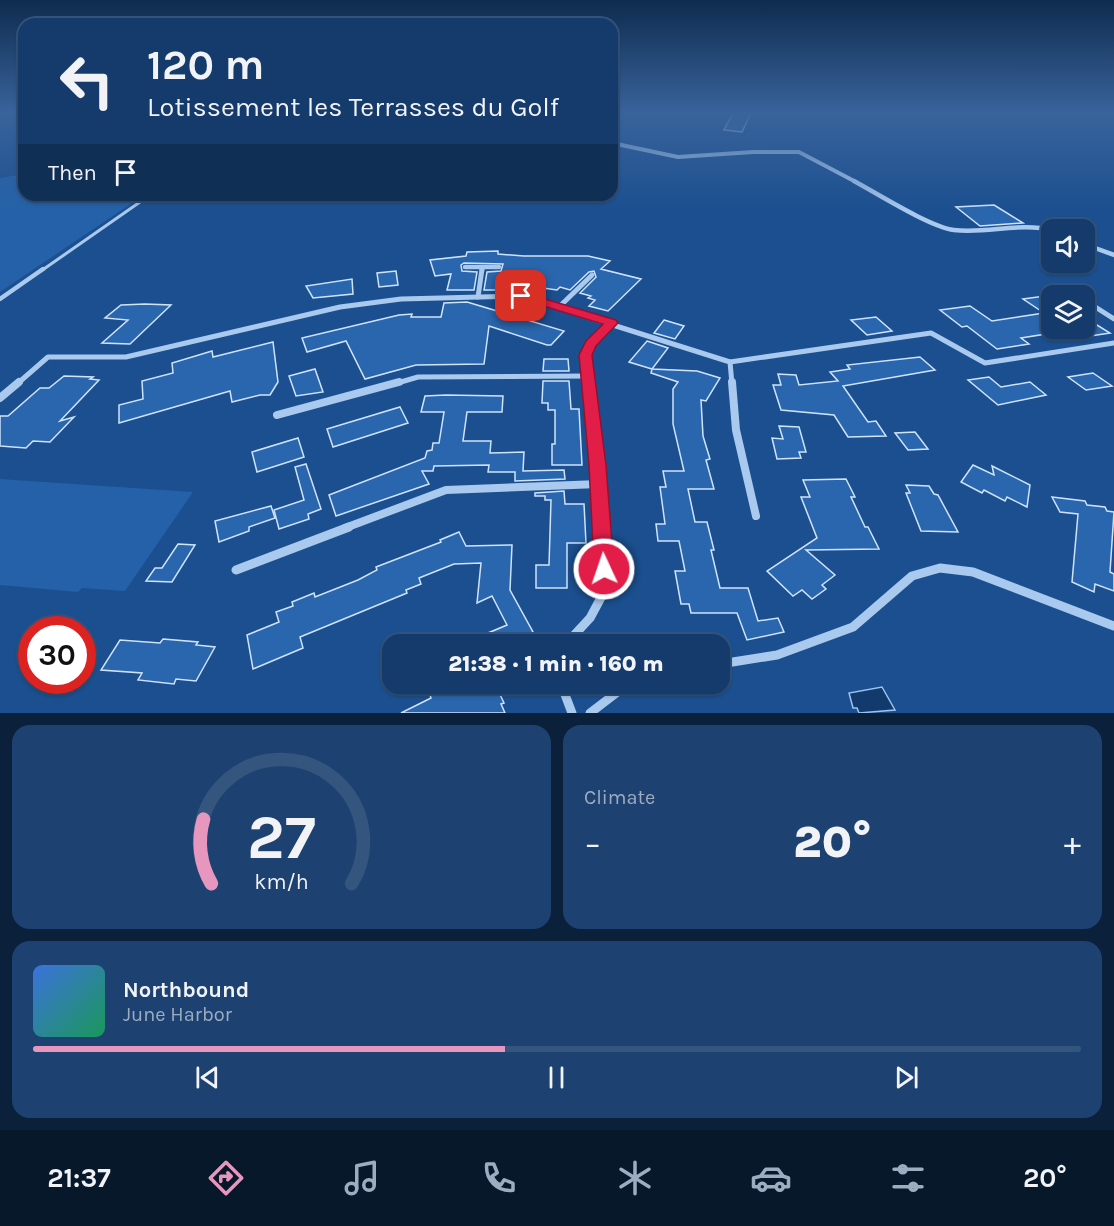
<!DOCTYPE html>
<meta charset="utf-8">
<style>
:root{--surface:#143b6b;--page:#1d4271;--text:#f1f3f6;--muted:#9dadc1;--line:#33557e;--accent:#e797bd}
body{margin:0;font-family:Karla,sans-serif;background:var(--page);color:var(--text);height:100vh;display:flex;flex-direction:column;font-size:22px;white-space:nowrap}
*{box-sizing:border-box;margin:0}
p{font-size:20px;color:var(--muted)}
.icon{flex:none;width:33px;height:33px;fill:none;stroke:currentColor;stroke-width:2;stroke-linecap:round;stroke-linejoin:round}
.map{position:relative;height:713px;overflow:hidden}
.sheet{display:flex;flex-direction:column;gap:12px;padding:12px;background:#0b203b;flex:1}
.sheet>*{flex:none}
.top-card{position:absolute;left:18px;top:18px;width:600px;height:183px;border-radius:18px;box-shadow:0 2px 4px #0004,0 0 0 2px var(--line);background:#143b6b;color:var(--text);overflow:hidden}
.buttons{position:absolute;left:1041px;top:219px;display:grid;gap:12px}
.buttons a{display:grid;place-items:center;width:54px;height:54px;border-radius:12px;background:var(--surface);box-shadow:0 2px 4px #0004,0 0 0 2px var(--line);font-size:30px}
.speed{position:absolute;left:18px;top:616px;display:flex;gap:12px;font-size:30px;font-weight:700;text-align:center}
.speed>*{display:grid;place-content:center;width:78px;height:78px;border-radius:50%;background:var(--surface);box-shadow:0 2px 4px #0004,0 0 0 2px var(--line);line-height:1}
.speed .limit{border:9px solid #d22;background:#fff;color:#111}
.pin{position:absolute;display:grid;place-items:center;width:51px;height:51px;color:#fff;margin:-26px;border-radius:12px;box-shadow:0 3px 9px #0006}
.me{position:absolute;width:66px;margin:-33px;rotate:357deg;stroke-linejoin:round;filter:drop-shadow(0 0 4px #0008)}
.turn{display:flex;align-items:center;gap:21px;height:126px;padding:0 30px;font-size:27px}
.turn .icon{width:78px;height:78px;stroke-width:2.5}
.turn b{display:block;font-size:42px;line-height:51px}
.then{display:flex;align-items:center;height:57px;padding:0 30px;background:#0003;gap:12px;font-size:22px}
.big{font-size:45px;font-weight:800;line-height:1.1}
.sheet .tile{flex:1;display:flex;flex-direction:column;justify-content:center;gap:9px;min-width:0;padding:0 21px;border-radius:18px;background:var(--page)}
.sheet .dial{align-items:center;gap:0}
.dial svg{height:156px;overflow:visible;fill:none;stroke:var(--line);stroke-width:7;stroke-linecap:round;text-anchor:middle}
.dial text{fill:var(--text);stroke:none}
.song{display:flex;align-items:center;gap:18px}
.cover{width:72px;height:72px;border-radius:9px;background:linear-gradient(135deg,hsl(220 70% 55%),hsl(150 70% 35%))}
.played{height:6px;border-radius:3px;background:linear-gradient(90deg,var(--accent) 45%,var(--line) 45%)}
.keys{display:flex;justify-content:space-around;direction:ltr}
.heat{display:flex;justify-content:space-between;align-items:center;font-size:33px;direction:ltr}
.sheet .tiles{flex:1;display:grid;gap:12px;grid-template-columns:1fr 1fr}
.tile:last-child{grid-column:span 2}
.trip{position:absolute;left:382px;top:634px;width:348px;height:60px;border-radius:18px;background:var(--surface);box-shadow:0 2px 4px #0004,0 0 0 2px var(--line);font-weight:800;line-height:60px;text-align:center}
.tabs{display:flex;height:96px;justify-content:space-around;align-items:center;background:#08182b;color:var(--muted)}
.tabs .icon{width:42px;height:42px}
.tabs .current{color:var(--accent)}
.tabs b{font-size:27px;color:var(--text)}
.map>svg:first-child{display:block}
.green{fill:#2461a8}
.water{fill:#123a6d;stroke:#9cc4f0;stroke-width:1.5}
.building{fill:#2a66ad;stroke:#cfe3fa;stroke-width:1.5}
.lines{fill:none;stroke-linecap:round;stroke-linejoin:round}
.lane-far1{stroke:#a9c9ee;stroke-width:3}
.lane{stroke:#a9c9ee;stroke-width:4.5}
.street-far4{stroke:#a9c9ee;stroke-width:4}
.street-far3{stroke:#a9c9ee;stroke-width:4.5}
.street-far2{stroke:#a9c9ee;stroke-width:5}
.street-far1{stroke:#a9c9ee;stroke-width:8}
.street{stroke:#a9c9ee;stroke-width:9}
.route{fill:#e11d48;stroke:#92132f;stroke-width:1.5}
</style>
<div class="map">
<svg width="1114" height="713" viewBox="0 0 1114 713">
<rect width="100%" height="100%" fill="#1b4f8f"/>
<g class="green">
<path d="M 24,174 L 24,195 L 144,195 L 0,292 L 0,178 Z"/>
<path d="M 0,479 L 193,492 L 125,591 L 82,588 L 78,592 L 0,585 Z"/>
</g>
<path class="water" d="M 882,687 L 895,710 L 859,713 L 857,708 L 853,708 L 849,693 Z"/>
<g class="building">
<path d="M 733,113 L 751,113 L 742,132 L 724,130 Z"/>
<path d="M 994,205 L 1023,223 L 980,226 L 956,207 Z"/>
<path d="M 498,251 L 498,254 L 524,256 L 588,256 L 610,261 L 601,269 L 641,279 L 608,311 L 589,306 L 595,300 L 588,298 L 591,296 L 580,293 L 596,277 L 594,271 L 589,272 L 570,290 L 560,287 L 557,290 L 543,288 L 539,291 L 515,284 L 515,290 L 484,290 L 487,272 L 501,271 L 503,264 L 464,263 L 461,265 L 462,271 L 477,272 L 474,290 L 447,290 L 451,274 L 435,276 L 430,260 L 466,256 L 467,252 Z"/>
<path d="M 396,271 L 398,285 L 379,287 L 377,273 Z"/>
<path d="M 352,279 L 353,294 L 313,298 L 306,286 Z"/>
<path d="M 1052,295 L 1052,333 L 1021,338 L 1029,344 L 997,349 L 967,326 L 962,327 L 940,310 L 970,306 L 992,321 L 1044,313 L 1023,299 Z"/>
<path d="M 467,302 L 564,331 L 551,345 L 547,345 L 489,326 L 484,364 L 416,365 L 365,379 L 346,341 L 307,352 L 302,338 L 399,315 L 412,314 L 411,317 L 441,317 L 444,303 Z"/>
<path d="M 121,305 L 145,304 L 171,305 L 130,344 L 102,343 L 128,320 L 105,318 Z"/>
<path d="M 876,317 L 892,331 L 867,335 L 851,320 Z"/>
<path d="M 1084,317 L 1110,333 L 1084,337 Z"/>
<path d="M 664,320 L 684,326 L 675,339 L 654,333 Z"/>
<path d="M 647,341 L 668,348 L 652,369 L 697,371 L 720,378 L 706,401 L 701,400 L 703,436 L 710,459 L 706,460 L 714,489 L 688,489 L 695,522 L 707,522 L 714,550 L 711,550 L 720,588 L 748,588 L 758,621 L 778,618 L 784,632 L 747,640 L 737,613 L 691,613 L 689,604 L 681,604 L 675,571 L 685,571 L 679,541 L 658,541 L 656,524 L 665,524 L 660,487 L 666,487 L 663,471 L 684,471 L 673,424 L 673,389 L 678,382 L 651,373 L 652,369 L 629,362 Z"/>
<path d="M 273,342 L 278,382 L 270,395 L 260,395 L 232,402 L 230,391 L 119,423 L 119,405 L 143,399 L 142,381 L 173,373 L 172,363 L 212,351 L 213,357 Z"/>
<path d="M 920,357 L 935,370 L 843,386 L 868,422 L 876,421 L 886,436 L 848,437 L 834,415 L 781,410 L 773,385 L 781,385 L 778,374 L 796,375 L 799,385 L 838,381 L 830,372 L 850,369 L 847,365 Z"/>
<path d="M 544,359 L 568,359 L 569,371 L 543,371 Z"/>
<path d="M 315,369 L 323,392 L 296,396 L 289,376 Z"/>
<path d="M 1093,373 L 1112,386 L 1086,390 L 1068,377 Z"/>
<path d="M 64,376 L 93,377 L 90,379 L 99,380 L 60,421 L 74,417 L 50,442 L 33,441 L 26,448 L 0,446 L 0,416 L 8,416 L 40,388 L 49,388 Z"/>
<path d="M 989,377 L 1001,387 L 1030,382 L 1046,395 L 998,405 L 968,380 Z"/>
<path d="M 543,381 L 569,381 L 571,409 L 579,409 L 582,465 L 552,465 L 552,444 L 555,444 L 555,410 L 548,410 L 548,403 L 542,403 Z"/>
<path d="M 446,395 L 503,396 L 502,412 L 467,412 L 463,441 L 491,441 L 490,453 L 524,452 L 523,471 L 564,470 L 565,479 L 515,481 L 515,472 L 488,472 L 489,465 L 434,466 L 433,471 L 422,471 L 429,484 L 336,516 L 329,495 L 425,458 L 427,451 L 432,450 L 433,443 L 439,443 L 444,412 L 421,412 L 425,396 Z"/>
<path d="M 400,407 L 408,423 L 333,447 L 327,429 Z"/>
<path d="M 779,426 L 799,427 L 806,452 L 799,452 L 801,458 L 777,459 L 772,438 L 783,439 Z"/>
<path d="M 915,432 L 928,449 L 908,450 L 895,433 Z"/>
<path d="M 298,438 L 304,457 L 257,472 L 252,452 Z"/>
<path d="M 306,464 L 321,509 L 308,514 L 309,519 L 279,529 L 274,510 L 304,500 L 295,467 Z"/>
<path d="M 973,465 L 994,475 L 992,466 L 1030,485 L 1027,507 L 1007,497 L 1005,501 L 984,490 L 982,493 L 961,482 Z"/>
<path d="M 846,479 L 855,497 L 851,497 L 865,527 L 868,527 L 879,549 L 806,550 L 835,575 L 822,585 L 826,589 L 812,599 L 802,590 L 793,596 L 767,571 L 817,538 L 801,497 L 810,497 L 803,480 Z"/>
<path d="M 906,485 L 929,486 L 934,494 L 938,495 L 958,532 L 921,531 L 906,493 L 910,493 Z"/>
<path d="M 564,491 L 565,504 L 584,504 L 586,543 L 567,543 L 567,588 L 536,588 L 536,565 L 549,565 L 551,500 L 545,500 L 545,496 L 535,496 L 535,493 Z"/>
<path d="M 1052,497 L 1085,501 L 1087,505 L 1105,507 L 1107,511 L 1114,512 L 1110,572 L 1114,574 L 1114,591 L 1095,584 L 1094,592 L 1072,582 L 1078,514 L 1060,512 Z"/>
<path d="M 271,506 L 275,518 L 249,527 L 249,531 L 219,542 L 215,521 Z"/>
<path d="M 459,532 L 466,546 L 512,545 L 510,590 L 533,632 L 515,641 L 517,645 L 494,645 L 488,633 L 507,625 L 492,596 L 477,603 L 481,563 L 454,564 L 419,578 L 421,584 L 406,590 L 407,593 L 300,637 L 303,648 L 253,669 L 247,635 L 279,622 L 276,612 L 293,606 L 292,602 L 314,593 L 315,597 L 358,580 L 377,570 L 376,567 L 441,542 L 440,540 Z"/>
<path d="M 178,544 L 195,545 L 172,582 L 146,581 L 155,568 L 162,568 Z"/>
<path d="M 163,639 L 198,642 L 196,645 L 215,647 L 196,681 L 176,679 L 174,684 L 138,680 L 142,673 L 101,670 L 120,640 L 160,643 Z"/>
<path d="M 436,684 L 495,684 L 504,703 L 501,704 L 505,713 L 401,713 L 431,698 L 429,692 Z"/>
</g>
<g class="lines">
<path class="lane-far1" d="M 41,271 L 150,195"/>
<path class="lane" d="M 0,299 L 43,269"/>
<path class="street-far4" d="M 612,143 L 678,157 L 753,152 L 799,152 L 856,182"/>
<g class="street-far3">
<path d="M 854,181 C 878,194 930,227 954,230 C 987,234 1019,222 1052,230"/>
<path d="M 1084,244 L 1114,255"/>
<path d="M 465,267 L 499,267"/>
<path d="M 482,271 L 482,267"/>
</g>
<g class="street-far2">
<path d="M 478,297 L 482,269"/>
<path d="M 1089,303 L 1114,319"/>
<path d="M 559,307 L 592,275"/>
<path d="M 730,362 L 931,333 L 985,363 L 1114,343"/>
<path d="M 17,384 L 48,357 L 126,357 L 340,307 L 401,299 L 521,296 L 730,362 L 732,384"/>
<path d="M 394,384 L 418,377 L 589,376"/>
<path d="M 588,384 C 584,347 586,348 612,323"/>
</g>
<g class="street-far1">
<path d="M 588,382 L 602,528"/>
<path d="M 732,382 L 736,430 L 756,516"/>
<path d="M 0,398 L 19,382"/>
<path d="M 277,415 L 399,382"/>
<path d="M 345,528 L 446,490 L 599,484"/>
</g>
<g class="street">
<path d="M 236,570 L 349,527"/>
<path d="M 565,645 L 590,618 L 605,590 L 601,527"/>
<path d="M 720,664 L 777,655 L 853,627 L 912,576 L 940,568 L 973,572 L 1114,626"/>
<path d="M 561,684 L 572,713"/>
<path d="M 590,713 L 628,684"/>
</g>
</g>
<linearGradient id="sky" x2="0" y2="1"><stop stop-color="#0f2b4f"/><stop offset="0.53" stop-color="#39639b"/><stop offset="1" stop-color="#39639b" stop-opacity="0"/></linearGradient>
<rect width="1114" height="212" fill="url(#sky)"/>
<path class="route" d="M 521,292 L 616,320 L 618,323 L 596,346 L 592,355 L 606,465 L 614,569 L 611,575 L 604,577 L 597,575 L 594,569 L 589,465 L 579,355 L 586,341 L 603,324 L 517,298 L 515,296 Z"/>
</svg>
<div class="buttons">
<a><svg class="icon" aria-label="sound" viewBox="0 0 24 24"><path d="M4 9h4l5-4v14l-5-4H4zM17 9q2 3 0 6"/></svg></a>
<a><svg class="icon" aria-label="layers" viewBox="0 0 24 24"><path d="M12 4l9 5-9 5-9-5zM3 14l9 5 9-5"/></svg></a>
</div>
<div class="speed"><div class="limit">30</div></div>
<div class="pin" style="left:521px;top:296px;background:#d93025"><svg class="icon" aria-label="arrive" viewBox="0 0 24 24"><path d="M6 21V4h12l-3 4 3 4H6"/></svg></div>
<svg class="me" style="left:604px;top:569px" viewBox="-20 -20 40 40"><circle r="17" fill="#e11d48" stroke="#fff" stroke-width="3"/><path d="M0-11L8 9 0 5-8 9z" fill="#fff"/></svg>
<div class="trip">21:38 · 1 min · 160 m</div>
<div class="top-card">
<div class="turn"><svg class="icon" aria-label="left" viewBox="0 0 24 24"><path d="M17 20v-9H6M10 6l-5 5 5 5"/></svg><div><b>120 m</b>Lotissement les Terrasses du Golf</div></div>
<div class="then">Then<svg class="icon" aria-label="arrive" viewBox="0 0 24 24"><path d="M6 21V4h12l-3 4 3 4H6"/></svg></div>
</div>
</div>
<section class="sheet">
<div class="tiles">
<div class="tile dial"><svg viewBox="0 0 100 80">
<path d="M14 69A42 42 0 1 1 86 69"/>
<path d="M14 69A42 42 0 0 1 10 36" stroke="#e797bd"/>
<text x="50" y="56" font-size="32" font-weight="700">27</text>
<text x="50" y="72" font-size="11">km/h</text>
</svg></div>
<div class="tile"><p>Climate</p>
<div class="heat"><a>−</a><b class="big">20°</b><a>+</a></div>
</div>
<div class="tile">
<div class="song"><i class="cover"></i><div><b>Northbound</b><p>June Harbor</p></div></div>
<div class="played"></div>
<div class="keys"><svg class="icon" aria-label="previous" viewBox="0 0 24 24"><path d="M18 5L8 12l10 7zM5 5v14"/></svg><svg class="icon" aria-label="pause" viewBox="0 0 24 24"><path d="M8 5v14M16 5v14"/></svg><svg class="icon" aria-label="next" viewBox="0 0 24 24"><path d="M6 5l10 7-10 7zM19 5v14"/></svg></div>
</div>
</div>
</section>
<nav class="tabs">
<b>21:37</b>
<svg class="icon current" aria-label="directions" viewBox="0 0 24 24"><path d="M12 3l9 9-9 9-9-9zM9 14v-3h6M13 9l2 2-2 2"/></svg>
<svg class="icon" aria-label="music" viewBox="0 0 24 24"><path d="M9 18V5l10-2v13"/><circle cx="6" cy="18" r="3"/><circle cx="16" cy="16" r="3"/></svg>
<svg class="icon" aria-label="phone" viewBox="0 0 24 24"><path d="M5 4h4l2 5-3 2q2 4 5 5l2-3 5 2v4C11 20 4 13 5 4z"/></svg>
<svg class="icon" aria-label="climate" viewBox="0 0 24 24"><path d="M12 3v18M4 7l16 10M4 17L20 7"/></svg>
<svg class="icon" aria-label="car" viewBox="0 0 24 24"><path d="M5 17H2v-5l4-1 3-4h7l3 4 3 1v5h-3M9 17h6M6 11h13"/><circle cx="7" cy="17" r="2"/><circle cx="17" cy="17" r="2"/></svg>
<svg class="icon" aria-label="filters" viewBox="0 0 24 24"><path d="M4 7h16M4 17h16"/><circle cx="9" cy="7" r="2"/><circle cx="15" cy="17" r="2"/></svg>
<b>20°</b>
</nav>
